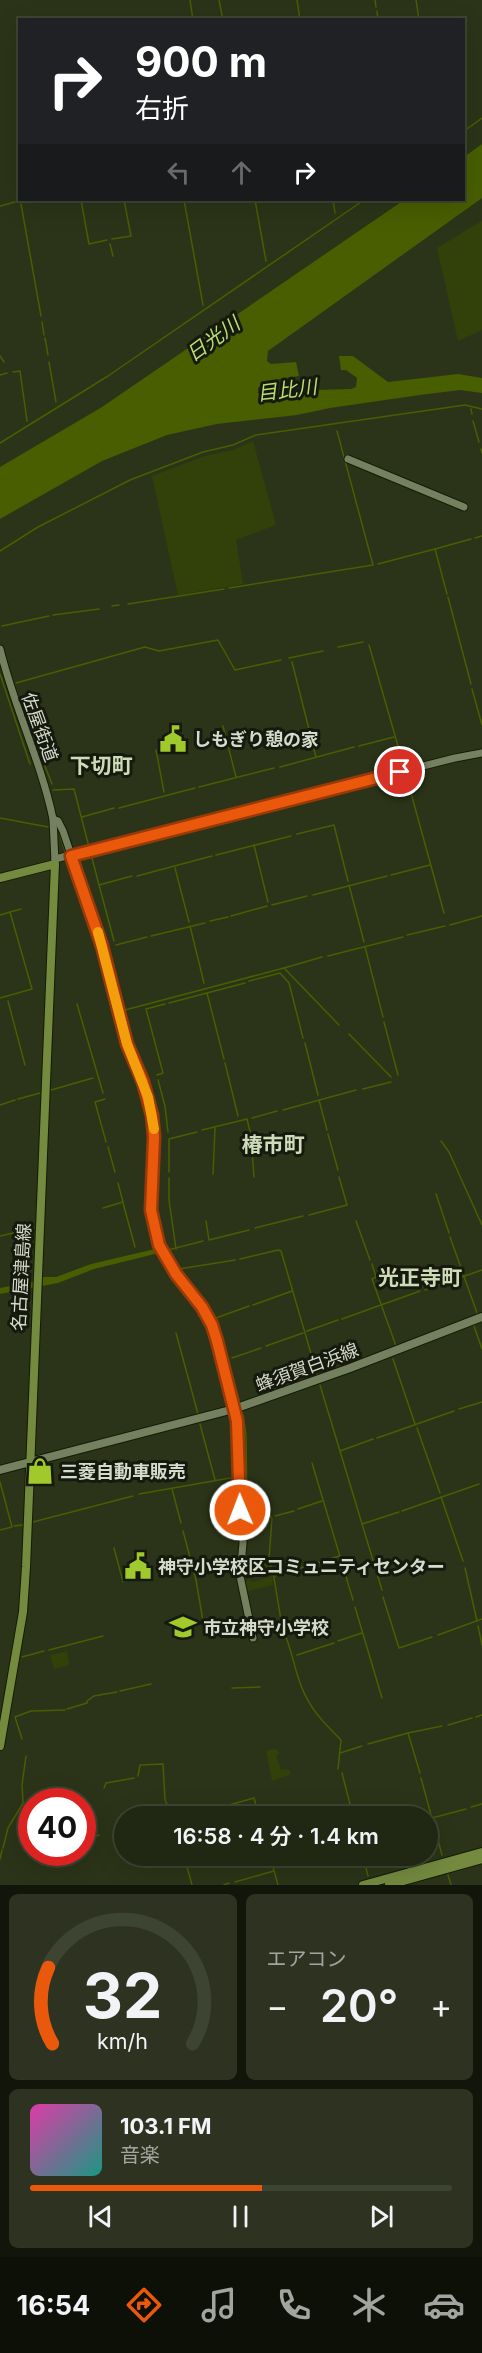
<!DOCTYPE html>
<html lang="ja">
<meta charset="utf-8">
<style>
:root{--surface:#202712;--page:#2d3320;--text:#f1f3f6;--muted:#a2a59f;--line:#3d4432;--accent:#ea580c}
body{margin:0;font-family:Inter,"Noto Sans JP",sans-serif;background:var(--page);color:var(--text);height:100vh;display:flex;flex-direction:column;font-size:22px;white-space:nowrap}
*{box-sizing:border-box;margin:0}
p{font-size:20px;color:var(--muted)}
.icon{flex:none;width:33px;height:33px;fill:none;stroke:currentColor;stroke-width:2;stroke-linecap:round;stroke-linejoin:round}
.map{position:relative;height:1885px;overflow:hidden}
.panel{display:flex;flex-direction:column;gap:9px;padding:9px;background:#12150a;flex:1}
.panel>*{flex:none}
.top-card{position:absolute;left:18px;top:18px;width:447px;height:183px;border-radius:0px;box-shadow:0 6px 24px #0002,0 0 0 2px var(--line);background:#202124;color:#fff;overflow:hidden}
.speed{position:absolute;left:18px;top:1788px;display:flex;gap:12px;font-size:30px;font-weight:700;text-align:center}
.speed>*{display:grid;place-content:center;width:78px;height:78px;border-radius:50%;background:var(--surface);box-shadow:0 6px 24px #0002,0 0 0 2px var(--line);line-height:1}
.speed .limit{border:9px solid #d22;background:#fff;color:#111}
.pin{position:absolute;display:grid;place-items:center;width:51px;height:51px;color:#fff;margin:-26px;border:3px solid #fff;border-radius:50%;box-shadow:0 2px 6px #0007}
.me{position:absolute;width:66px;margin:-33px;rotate:359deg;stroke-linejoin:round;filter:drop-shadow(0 0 4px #0008)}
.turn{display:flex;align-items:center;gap:21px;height:126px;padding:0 18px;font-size:27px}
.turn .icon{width:78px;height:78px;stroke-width:2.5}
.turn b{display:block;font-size:42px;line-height:51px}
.lanes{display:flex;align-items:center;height:57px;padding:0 18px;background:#0003;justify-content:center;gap:30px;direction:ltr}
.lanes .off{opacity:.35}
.big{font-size:45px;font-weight:600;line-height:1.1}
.panel .card{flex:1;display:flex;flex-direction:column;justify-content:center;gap:9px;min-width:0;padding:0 21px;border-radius:9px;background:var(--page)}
.panel .dial{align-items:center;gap:0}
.dial svg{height:156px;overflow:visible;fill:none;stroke:var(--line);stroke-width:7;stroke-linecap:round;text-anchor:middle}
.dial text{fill:var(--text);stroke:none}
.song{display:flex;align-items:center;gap:18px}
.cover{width:72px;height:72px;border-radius:9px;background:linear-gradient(135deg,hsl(320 70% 55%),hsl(170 70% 35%))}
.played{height:6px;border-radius:3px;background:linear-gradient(90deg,var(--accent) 55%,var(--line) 55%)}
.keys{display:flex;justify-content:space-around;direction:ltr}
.heat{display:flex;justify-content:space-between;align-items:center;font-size:33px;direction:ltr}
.panel .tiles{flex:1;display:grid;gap:9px;grid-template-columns:1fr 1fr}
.card:last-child{grid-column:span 2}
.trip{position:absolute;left:114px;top:1806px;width:324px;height:60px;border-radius:30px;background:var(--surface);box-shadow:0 6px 24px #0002,0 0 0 2px var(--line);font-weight:600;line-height:60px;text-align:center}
.tab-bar{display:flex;height:96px;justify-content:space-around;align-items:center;background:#0d1007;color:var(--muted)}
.tab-bar .icon{width:42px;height:42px}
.tab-bar .current{color:var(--accent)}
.tab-bar b{font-size:27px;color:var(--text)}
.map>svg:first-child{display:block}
.green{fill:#324109}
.water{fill:#485e00}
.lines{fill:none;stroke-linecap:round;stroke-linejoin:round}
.stream{stroke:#485e00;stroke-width:1.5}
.tertiary-casing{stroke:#141c02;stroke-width:9}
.secondary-casing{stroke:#141c02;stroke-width:10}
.primary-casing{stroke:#141c02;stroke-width:10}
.tertiary{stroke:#758061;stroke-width:7}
.secondary{stroke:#758061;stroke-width:8}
.primary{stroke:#748a3f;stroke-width:8}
.route-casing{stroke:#983908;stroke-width:15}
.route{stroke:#ea580c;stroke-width:10}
.slow{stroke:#f59e0b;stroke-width:10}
.labels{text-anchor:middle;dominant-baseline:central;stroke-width:6;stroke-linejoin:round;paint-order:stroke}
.street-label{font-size:18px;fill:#d6dccb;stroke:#161a0e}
.poi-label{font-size:18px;font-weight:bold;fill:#d6dccb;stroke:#161a0e;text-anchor:start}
.water-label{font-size:20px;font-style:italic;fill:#bbde71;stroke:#161a0e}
.quarter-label{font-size:21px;font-weight:bold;fill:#cedbb8;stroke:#161a0e}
</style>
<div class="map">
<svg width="482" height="1885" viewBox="0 0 482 1885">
<rect width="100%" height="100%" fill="#2b3418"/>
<g class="green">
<path d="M 482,221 L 482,330 L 458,341 L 437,248 Z"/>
<path d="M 253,441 L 276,525 L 236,540 L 243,584 L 178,595 L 152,476 L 205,456 L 233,450 Z"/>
<path d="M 267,1559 L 271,1567 L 273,1585 L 247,1591 L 245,1583 L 248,1580 L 254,1582 L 270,1577 L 268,1572 L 264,1571 L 246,1575 L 244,1569 L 248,1567 L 248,1564 Z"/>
<path d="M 67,1651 L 69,1665 L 54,1669 L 50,1655 Z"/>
<path d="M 274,1749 L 278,1750 L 279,1754 L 276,1756 L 281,1770 L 287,1769 L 291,1772 L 289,1775 L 272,1781 L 266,1751 Z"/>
</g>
<g class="water">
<path d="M 482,144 L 482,198 L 268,351 L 267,361 L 271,364 L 296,362 L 299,376 L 266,381 L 258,388 L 258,393 L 264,399 L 314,390 L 351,389 L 356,387 L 357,378 L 346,370 L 341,370 L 339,356 L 353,356 L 388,382 L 458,374 L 482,378 L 482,393 L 460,390 L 420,395 L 330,408 L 297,415 L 217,424 L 167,435 L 102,461 L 0,519 L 0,467 L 102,407 L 404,200 L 464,200 L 464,157 Z"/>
<path d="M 155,1249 L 159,1253 L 94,1269 L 58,1283 L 0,1294 L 0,1288 L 32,1282 L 42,1277 L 56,1277 L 91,1264 Z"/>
</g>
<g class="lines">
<g class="stream">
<path d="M 190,0 L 193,20"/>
<path d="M 219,0 L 223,20"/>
<path d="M 297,0 L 300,20"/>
<path d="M 375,0 L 376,7"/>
<path d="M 416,0 L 419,20"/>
<path d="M 377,11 L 378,20"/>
<path d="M 464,131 L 482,118"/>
<path d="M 81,200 L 89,244 L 107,240"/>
<path d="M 184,200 L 203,305"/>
<path d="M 255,200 L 266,261"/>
<path d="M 333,200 L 335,213"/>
<path d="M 21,204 L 41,316"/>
<path d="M 0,206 L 15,202"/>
<path d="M 112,239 L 131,236 L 124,200"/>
<path d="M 110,244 L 113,256"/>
<path d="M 42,322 L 44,335"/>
<path d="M 45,338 L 48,355"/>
<path d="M 0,356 L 4,362"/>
<path d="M 49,362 L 56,402"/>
<path d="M 13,372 L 20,371 L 27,421"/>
<path d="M 0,375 L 7,373"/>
<path d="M 471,409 L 472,414"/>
<path d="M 473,421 L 479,442"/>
<path d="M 0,443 L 108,376 L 364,200"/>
<path d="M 481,449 L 482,453"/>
<path d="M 475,538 L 482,536"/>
<path d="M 435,549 L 471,539"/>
<path d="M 0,551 L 38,527 L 130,480 L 203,452 L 233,445 L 256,435 L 465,405 L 482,409"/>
<path d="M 378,564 L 435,549 L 447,594"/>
<path d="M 229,588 L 373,565 L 337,431"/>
<path d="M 448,597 L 471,684"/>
<path d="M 128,604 L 224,589"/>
<path d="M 112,606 L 119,605"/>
<path d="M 53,615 L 99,609"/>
<path d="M 2,626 L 49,616"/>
<path d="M 369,645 L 404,767"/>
<path d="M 338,647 L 363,642"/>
<path d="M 289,658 L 323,651"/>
<path d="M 292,662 L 316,757"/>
<path d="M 0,674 L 30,764"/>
<path d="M 16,683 L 145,647 L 159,651 L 218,640 L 235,670 L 281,660"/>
<path d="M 472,689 L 482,725"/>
<path d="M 223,726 L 236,777"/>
<path d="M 359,746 L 394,737"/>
<path d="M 156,750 L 164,792"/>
<path d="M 43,761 L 52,784"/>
<path d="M 280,767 L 354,747"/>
<path d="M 406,775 L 444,913"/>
<path d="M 199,787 L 274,768"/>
<path d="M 53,790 L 74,789 L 89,847"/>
<path d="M 119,808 L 195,788"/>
<path d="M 82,817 L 114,808"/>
<path d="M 0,818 L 48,827"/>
<path d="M 297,834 L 334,825 L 348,881"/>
<path d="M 60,835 L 66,854"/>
<path d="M 254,845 L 268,902"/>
<path d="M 91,854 L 99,885 L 132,876"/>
<path d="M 216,855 L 291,836"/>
<path d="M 67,858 L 84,902"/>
<path d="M 175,868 L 189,922"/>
<path d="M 391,875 L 430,865"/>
<path d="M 137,876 L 212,856"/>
<path d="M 99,885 L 114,941"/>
<path d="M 349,885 L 364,942"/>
<path d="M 313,895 L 387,876"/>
<path d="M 272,905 L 307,896"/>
<path d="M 10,912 L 21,909"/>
<path d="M 0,915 L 10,912 L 32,989 L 0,998"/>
<path d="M 231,916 L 267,906"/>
<path d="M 90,920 L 102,958"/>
<path d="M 210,921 L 228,917"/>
<path d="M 450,925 L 482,916"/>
<path d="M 190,926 L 204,983"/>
<path d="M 407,935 L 445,926"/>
<path d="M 151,936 L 205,923"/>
<path d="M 116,945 L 147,937"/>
<path d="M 365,947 L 383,1017"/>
<path d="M 328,956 L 403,937"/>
<path d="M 110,961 L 125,1010 L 284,968 L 339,1025"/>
<path d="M 284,968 L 322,957"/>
<path d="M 249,981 L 280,973 L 289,983 L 303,1038"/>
<path d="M 207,993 L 224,1059"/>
<path d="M 8,1001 L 25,1065"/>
<path d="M 169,1003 L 245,983"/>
<path d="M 77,1004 L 103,1093"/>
<path d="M 384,1022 L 398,1075"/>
<path d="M 349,1034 L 391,1077"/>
<path d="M 305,1043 L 318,1095"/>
<path d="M 225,1063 L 238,1116"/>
<path d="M 157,1075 L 163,1073 L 146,1009 L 165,1004"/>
<path d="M 158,1080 L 165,1106 L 168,1132"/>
<path d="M 363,1089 L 391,1082"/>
<path d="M 51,1090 L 93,1078"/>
<path d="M 18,1099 L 40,1093"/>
<path d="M 105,1099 L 95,1102 L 106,1142"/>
<path d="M 319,1100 L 327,1130"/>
<path d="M 0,1105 L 15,1100"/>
<path d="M 283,1110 L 356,1090"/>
<path d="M 252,1118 L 277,1111"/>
<path d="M 202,1130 L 247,1119 L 251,1136 L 254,1177"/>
<path d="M 328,1134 L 338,1170"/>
<path d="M 441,1141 L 449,1152 L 482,1225"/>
<path d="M 108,1147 L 115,1172"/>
<path d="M 169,1172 L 169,1139 L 197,1132"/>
<path d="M 213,1174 L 215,1128"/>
<path d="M 169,1178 L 169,1200 L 176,1249"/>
<path d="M 436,1194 L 449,1233"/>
<path d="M 123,1203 L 135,1247"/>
<path d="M 103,1208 L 123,1202 L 118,1183"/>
<path d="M 309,1215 L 347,1205 L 339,1177"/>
<path d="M 206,1221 L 209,1240 L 249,1230"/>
<path d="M 356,1221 L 370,1260"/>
<path d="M 255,1228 L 303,1216"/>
<path d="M 0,1236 L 34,1228"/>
<path d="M 450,1237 L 477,1313"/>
<path d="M 168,1250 L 203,1241"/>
<path d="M 171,1257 L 198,1293 L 218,1324 L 239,1400"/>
<path d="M 240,1259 L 278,1250 L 281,1251 L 317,1374"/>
<path d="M 372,1264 L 376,1277 L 372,1279 L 396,1346"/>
<path d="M 179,1269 L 235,1260"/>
<path d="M 425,1290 L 482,1270"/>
<path d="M 253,1305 L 292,1291"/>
<path d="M 216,1318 L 249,1306"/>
<path d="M 342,1319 L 420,1291"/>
<path d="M 474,1326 L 482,1349"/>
<path d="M 307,1331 L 338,1320"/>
<path d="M 176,1333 L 198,1414"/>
<path d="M 266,1346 L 303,1333"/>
<path d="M 232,1358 L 261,1348"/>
<path d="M 393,1359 L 415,1424"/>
<path d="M 320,1385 L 382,1590"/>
<path d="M 459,1409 L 482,1402"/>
<path d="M 243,1415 L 246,1435 L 247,1512 L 252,1514 L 265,1511 L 272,1518 L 269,1559 L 274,1578 L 282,1626"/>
<path d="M 200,1424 L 215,1480"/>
<path d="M 417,1428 L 440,1493"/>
<path d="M 377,1438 L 454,1411"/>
<path d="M 340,1451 L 373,1439"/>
<path d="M 312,1463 L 353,1600"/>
<path d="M 0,1482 L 12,1527 L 0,1530"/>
<path d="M 172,1489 L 181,1523"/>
<path d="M 139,1494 L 236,1477"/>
<path d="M 441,1497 L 463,1561"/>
<path d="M 298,1509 L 322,1501"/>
<path d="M 402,1511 L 479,1484"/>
<path d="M 275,1516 L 294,1511"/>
<path d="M 33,1522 L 133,1496"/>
<path d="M 362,1524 L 399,1512"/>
<path d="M 14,1526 L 22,1525"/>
<path d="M 183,1531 L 196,1580 L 203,1621"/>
<path d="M 114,1548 L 123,1582"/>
<path d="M 315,1564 L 339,1556"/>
<path d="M 465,1568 L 477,1621"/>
<path d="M 275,1576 L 310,1565"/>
<path d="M 383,1597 L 399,1648 L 432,1637"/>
<path d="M 355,1607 L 382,1698"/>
<path d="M 478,1626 L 482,1645"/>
<path d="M 283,1630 C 292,1649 294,1669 302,1688 C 310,1709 325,1724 341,1740 L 338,1769"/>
<path d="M 438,1635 L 482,1619"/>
<path d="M 338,1641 L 362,1633"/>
<path d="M 49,1650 L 103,1636"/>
<path d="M 297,1655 L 334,1643"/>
<path d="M 22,1657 L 44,1651"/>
<path d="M 232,1688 L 260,1687"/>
<path d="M 120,1691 L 151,1684"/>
<path d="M 67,1709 L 87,1703 L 87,1701 L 94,1696 L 117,1692"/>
<path d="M 476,1717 L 482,1715"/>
<path d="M 448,1725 L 472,1718"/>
<path d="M 408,1733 L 442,1726"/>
<path d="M 22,1739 L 15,1717 L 31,1711 L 65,1710"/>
<path d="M 368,1744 L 408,1733 L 420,1773"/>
<path d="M 340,1753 L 362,1746"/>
<path d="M 342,1773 L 353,1816"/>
<path d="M 138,1776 L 140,1765 L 163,1764 L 165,1800 L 172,1815"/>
<path d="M 421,1778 L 442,1855"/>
<path d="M 104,1788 L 106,1783 L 134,1778"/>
<path d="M 471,1807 L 482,1804"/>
<path d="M 215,1809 L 254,1798 L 259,1816"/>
<path d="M 189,1816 L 209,1811"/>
<path d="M 432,1818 L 466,1809"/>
<path d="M 88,1838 L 99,1835"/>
<path d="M 82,1840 L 83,1840"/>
<path d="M 3,1848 L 8,1828 L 23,1803 L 22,1785 L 26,1756"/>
<path d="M 184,1856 L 192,1885"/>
<path d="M 270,1856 L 278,1885"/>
<path d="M 363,1856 L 368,1876"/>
<path d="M 0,1859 L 2,1850"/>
<path d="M 448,1875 L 451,1885"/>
<path d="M 235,1882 L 274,1871"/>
<path d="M 224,1885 L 229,1883"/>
</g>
<defs>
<g id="tertiary">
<path d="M 348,459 L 464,507"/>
<path d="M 0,649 C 14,707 41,761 53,819 L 58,821 L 63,831 L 102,946 L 127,1044 L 144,1085 L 152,1115 L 154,1142 L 151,1200 L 155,1229 L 159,1245 L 169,1264 L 202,1307 L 212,1325 L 234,1409 L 239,1446 L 243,1543 L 240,1576 L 253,1638"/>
<path d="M 53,819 L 55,862"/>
<path d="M 55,859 L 455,758 L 482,753"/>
</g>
<path id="secondary" d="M 0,1470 L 234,1409 L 350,1368 L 482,1317"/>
<g id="primary">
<path d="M 0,878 L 55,864 L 26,1567 L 23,1612 L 0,1746"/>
<path d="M 363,1885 L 482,1852"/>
<path d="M 389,1885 L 482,1859"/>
</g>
</defs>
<use href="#tertiary" class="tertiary-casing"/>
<use href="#secondary" class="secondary-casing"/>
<use href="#primary" class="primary-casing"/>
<use href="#tertiary" class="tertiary"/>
<use href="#secondary" class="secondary"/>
<use href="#primary" class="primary"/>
</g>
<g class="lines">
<defs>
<path id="route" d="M 240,1510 L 237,1421 L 217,1341 L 212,1325 L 202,1307 L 176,1274 L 159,1245 L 151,1210 L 154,1137 L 152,1115 L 143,1082 L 127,1044 L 102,946 L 71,856 L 400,772"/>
</defs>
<use href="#route" class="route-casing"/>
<use href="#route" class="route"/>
<path class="slow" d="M 98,932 L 127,1044 L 148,1097 L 154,1129"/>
</g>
<defs>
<symbol id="civic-bare" viewBox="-9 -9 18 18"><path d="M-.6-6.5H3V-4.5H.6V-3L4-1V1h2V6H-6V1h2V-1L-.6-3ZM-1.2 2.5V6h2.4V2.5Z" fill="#a0c92b" stroke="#161a0e" stroke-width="2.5" paint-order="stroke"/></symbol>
<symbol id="shop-bare" viewBox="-9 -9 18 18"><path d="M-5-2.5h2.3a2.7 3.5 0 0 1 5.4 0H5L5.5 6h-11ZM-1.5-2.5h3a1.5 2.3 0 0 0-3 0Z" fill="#a0c92b" stroke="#161a0e" stroke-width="2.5" paint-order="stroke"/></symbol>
<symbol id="school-bare" viewBox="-9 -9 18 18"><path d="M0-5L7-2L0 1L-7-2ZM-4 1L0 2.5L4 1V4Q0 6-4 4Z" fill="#a0c92b" stroke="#161a0e" stroke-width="2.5" paint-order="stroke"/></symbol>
</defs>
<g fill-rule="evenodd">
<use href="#civic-bare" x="154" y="720" width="38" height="38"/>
<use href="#shop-bare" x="21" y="1452" width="38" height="38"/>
<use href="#civic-bare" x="119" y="1547" width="38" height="38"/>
<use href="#school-bare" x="164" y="1608" width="38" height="38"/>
</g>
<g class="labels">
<g class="street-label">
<text transform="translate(40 727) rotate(70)">佐屋街道</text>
<text transform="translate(21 1277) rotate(-87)">名古屋津島線</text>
<text transform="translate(307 1367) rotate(-20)">蜂須賀白浜線</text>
</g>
<g class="poi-label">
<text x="193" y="739">しもぎり憩の家</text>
<text x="60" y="1471">三菱自動車販売</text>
<text x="158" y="1566">神守小学校区コミュニティセンター</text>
<text x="203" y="1627">市立神守小学校</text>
</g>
<g class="water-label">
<text transform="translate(213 339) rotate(-36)">日光川</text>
<text transform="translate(287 390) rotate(-7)">目比川</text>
</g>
<g class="quarter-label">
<text x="101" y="765">下切町</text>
<text x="273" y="1144">椿市町</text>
<text x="420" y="1277">光正寺町</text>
</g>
</g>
</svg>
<div class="speed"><div class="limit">40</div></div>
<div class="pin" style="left:400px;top:772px;background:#d93025"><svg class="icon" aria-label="arrive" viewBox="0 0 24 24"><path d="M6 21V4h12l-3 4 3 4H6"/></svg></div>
<svg class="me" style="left:240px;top:1510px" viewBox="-20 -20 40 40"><circle r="17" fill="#ea580c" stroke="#fff" stroke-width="3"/><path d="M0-11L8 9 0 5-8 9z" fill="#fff"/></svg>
<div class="trip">16:58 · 4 分 · 1.4 km</div>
<div class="top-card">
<div class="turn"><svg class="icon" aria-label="right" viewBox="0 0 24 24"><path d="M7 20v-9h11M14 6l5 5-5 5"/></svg><div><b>900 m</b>右折</div></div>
<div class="lanes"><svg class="icon off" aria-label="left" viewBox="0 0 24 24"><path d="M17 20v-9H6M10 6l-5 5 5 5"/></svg><svg class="icon off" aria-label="ahead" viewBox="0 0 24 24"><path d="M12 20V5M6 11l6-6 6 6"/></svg><svg class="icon" aria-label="right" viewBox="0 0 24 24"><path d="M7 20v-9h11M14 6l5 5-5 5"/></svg></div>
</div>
</div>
<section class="panel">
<div class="tiles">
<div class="card dial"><svg viewBox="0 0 100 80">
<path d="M14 69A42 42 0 1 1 86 69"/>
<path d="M14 69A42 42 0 0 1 12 30" stroke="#ea580c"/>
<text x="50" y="56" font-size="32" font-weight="700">32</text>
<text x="50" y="72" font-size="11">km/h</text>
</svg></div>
<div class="card"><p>エアコン</p>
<div class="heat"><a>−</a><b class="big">20°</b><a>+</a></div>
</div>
<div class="card">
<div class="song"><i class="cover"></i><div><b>103.1 FM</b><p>音楽</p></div></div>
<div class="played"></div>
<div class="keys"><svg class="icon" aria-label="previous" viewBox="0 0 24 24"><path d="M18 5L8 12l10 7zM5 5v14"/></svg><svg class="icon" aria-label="pause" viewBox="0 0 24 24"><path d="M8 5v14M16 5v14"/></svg><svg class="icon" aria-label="next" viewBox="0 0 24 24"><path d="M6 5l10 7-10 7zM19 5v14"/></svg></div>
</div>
</div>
</section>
<nav class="tab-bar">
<b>16:54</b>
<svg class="icon current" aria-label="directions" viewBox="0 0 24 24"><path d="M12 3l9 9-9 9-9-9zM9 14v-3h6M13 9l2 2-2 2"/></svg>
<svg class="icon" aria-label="music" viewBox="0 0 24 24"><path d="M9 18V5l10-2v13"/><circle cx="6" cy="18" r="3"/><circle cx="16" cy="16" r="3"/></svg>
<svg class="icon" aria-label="phone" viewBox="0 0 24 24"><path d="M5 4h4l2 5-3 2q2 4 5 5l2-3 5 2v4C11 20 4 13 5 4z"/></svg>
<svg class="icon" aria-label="climate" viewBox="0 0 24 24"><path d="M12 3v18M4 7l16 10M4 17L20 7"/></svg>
<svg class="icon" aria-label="car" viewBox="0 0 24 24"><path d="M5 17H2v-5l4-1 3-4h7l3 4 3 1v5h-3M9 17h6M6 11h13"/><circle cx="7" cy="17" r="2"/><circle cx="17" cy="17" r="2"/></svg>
</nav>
